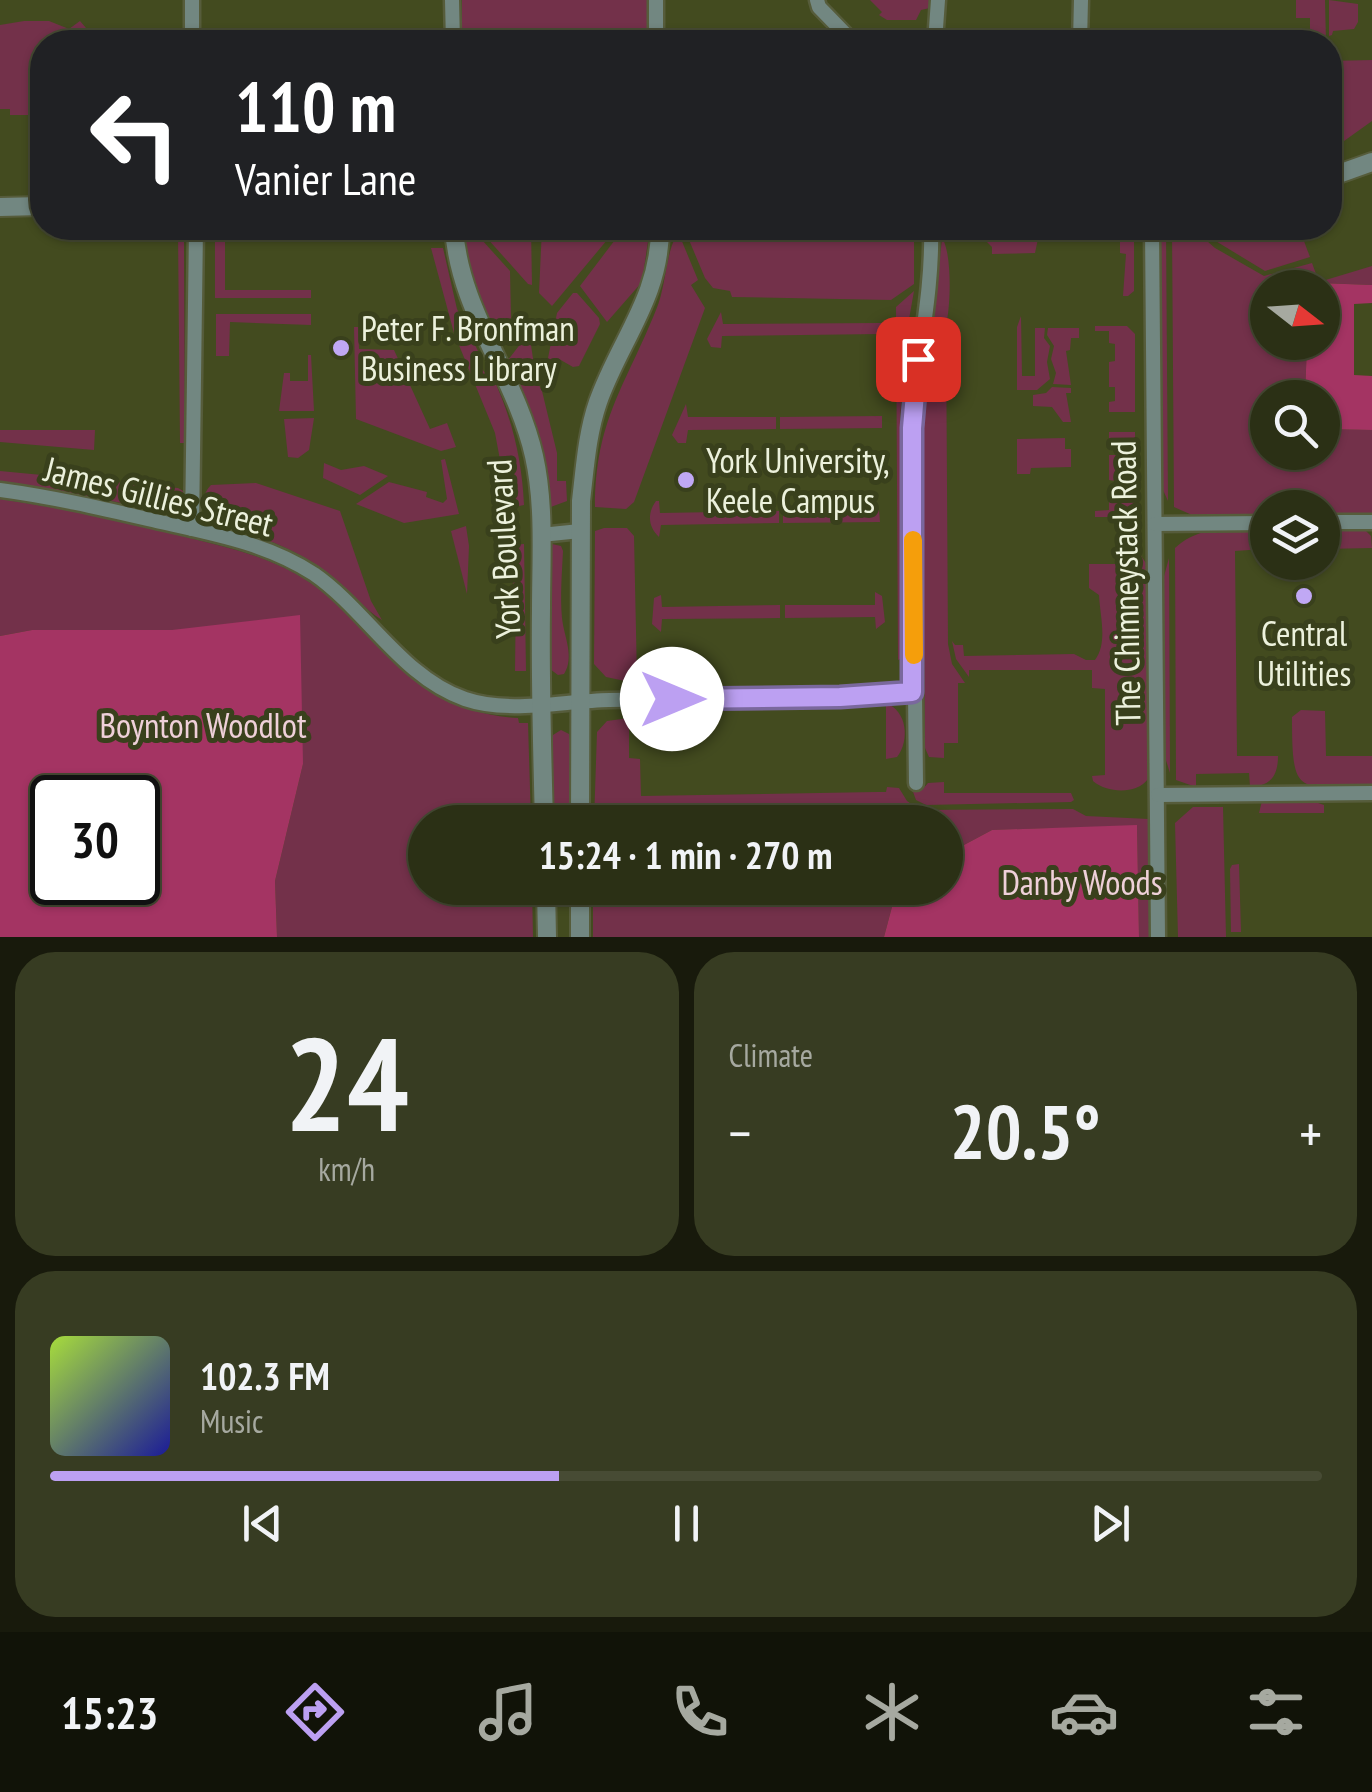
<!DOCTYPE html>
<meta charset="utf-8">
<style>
:root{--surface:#2b3015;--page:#373c22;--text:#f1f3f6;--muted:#a6a9a0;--line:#474b34;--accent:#bca0f2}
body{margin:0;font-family:"PT Sans Narrow",sans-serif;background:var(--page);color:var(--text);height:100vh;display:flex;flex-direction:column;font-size:38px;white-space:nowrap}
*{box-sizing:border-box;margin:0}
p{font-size:32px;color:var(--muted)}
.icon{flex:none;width:55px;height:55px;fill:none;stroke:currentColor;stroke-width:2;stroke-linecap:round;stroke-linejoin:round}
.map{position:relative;height:937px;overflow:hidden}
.drawer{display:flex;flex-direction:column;gap:15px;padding:15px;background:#181a0c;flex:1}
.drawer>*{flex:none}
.banner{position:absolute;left:30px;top:30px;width:1312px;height:210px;border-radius:40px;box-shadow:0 2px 8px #0004,0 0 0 2px var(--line);background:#202124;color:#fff;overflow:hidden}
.needle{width:65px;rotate:107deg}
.tools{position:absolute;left:1250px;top:270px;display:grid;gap:20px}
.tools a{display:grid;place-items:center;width:90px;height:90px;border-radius:50%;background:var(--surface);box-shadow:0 2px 8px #0004,0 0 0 2px var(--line);font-size:50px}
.speed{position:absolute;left:30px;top:775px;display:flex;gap:20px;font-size:50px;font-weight:700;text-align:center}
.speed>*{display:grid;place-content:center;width:130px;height:130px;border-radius:50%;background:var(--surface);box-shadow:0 2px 8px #0004,0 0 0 2px var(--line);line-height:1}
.speed .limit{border:5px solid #111;border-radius:15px;background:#fff;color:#111}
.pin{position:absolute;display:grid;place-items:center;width:85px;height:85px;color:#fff;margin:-42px;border-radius:20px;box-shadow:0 5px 15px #0006}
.me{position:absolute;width:110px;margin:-55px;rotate:90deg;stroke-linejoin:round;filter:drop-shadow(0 0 8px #0008)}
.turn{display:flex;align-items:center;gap:35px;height:210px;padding:0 40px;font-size:45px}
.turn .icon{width:130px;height:130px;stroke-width:2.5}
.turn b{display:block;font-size:70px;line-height:85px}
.big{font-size:75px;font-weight:800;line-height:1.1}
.drawer .card{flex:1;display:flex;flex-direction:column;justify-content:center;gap:15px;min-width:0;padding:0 35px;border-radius:40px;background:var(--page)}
.drawer .dial{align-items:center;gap:0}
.dial b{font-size:130px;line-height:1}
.song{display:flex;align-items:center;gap:30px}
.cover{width:120px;height:120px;border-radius:15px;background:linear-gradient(135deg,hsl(80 70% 55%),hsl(240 70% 35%))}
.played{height:10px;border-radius:5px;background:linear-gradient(90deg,var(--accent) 40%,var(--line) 40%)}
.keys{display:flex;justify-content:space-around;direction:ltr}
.heat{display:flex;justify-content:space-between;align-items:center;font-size:55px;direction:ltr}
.drawer .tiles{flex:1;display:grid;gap:15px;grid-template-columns:1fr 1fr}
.card:last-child{grid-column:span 2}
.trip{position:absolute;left:408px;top:805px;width:555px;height:100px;border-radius:50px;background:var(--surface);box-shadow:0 2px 8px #0004,0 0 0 2px var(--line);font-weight:800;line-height:100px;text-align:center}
.tabs{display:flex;height:160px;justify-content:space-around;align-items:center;background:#111308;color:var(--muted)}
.tabs .icon{width:70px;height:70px}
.tabs .selected{color:var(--accent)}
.tabs b{font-size:45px;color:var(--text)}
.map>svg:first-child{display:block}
.built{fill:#434b1f;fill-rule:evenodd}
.green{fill:#73314a}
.forest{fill:#a43463;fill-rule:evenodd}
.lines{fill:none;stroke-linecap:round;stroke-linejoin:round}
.minor-casing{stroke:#565c3b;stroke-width:19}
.tertiary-casing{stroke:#565c3b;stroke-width:22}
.minor{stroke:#728781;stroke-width:14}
.tertiary{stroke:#728781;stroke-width:18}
.route-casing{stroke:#7a689d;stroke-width:25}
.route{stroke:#bca0f2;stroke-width:18}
.slow{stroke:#f59e0b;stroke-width:18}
.poi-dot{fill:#c0a8f4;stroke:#39401c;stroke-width:4}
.labels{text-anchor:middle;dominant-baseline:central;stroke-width:10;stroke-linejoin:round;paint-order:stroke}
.poi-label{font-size:35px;fill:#ecf1dc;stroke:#39401c;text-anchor:start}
.street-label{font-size:35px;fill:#ecf1dc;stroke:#39401c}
.park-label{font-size:35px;fill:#efd0d9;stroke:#39401c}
</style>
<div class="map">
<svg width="1372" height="937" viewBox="0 0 1372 937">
<rect width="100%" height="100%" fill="#39401c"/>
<path class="built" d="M 0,0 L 1372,0 L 1372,937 L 0,937 ZM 42,42 L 1330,42 L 1330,228 L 42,228 ZM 1268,288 L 1322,288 L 1322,342 L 1268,342 ZM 1268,398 L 1322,398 L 1322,452 L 1268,452 ZM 1268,508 L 1322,508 L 1322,562 L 1268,562 ZM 52,798 L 138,798 L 138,882 L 52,882 ZM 425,822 L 945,822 L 945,888 L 425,888 Z"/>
<g class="green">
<path d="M 462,0 L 647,0 L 648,42 L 462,42 Z"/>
<path d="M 870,0 L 934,0 L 934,7 L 921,10 L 916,20 L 887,20 L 879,15 L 882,12 Z"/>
<path d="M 1296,0 L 1325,0 L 1326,42 L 1310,42 L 1310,18 L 1296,18 Z"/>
<path d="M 1329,0 L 1358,4 L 1358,22 L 1354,29 L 1333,31 L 1332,35 L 1329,36 Z"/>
<path d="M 24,21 L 49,21 L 69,29 L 80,21 L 98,42 L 42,42 L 42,82 L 28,115 L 10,115 L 10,109 L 0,109 L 0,25 Z"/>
<path d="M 1372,60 L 1372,121 L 1330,151 L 1330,61 Z"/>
<path d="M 465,228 L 473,230 L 510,271 L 511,318 L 495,338 C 479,304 463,267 465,228 Z"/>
<path d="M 478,228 L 531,228 L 532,285 L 528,284 Z"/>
<path d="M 542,228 L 617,228 L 552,306 L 539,293 Z"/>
<path d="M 624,228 L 650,228 L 642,282 L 607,322 L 580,286 Z"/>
<path d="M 684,228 L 914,228 L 914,284 L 891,300 L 732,297 L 730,291 L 713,288 L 705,278 Z"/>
<path d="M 1161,228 L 1166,228 L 1168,501 L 1163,490 Z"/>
<path d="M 1172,228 L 1192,228 L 1215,248 L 1264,276 L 1312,263 L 1319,282 L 1372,266 L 1372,285 L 1320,283 L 1316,287 L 1268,288 L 1268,342 L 1307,343 L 1305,397 L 1268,398 L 1268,452 L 1322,452 L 1323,429 L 1372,430 L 1372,513 L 1323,513 L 1322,508 L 1268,508 L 1267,514 L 1192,515 L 1174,507 Z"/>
<path d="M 1201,228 L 1299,228 L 1310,257 L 1265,271 L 1214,240 Z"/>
<path d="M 178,232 L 184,239 L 184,249 L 185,443 L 180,443 Z"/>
<path d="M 225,232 L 256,232 L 256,239 L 225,240 L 225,290 L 311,290 L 311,298 L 215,298 L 215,236 Z"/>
<path d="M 1039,234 L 1035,253 L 992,254 L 992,247 L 987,242 L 987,235 Z"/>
<path d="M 1120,234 L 1134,234 L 1134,291 L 1128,296 L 1123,296 L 1126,254 L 1120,253 Z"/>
<path d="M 676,236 L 681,239 L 698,280 L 691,285 L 705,308 L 634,502 L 626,509 L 595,507 C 595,420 626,385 656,310 C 666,287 665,257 676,236 Z"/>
<path d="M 942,238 C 952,252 951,306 946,325 L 948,644 L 952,664 L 965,683 L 958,683 L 958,743 L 944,743 L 944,758 L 929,757 L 925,748 L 922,435 Z"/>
<path d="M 431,248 L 443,248 L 457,309 L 482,359 L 480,365 L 489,380 L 495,382 C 513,422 522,461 524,505 L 509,508 L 495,433 L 454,333 Z"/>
<path d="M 914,291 L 905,342 L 900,420 L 904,642 L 902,658 L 898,660 L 896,307 Z"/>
<path d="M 573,293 L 577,293 L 599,318 L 600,324 L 579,366 L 573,367 L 559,359 L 556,369 L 547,363 L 557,313 Z"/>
<path d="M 721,312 L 723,324 L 882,323 L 881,334 L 722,336 L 721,348 L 711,347 L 707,339 Z"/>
<path d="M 216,314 L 311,314 L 311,325 L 230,322 L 229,356 L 216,356 Z"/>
<path d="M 1021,316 L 1022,376 L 1035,376 L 1035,328 L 1045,328 L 1044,338 L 1050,346 L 1047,362 L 1050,379 L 1037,390 L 1017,390 L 1017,327 Z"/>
<path d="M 1095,326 L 1127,326 L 1135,334 L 1135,412 L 1109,412 L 1109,402 L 1115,401 L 1115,387 L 1109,387 L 1109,362 L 1115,361 L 1115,344 L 1109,343 L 1109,331 L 1095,331 Z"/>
<path d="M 354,327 L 358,327 L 359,349 L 394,350 L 430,429 L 447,423 L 456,447 L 441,451 L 356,419 Z"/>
<path d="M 1048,328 L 1079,328 L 1079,338 L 1071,338 L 1070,350 L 1066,351 L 1071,385 L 1053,384 L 1056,373 L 1051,359 L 1054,346 L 1047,335 Z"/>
<path d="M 525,338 L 530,338 L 536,379 L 542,391 L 557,453 L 557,481 L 566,481 L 567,501 L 548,508 C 542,455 533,408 508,360 Z"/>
<path d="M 308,355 L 311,355 L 314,411 L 279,411 L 284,373 L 290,373 L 290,381 L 308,381 Z"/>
<path d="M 1052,387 L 1071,388 L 1071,393 L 1066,393 L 1071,422 L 1063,422 L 1052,407 L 1033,406 L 1033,395 L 1046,393 Z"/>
<path d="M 686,404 L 688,417 L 776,417 L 776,429 L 688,430 L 686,443 L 678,443 L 672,435 Z"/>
<path d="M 882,416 L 882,428 L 780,429 L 780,417 Z"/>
<path d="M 314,418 L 309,450 L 298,458 L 288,457 L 284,419 Z"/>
<path d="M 0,430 L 95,430 L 94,450 L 0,442 Z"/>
<path d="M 1109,432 L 1135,432 L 1136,517 L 1095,517 L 1095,511 L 1109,510 L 1109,498 L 1115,498 L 1115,481 L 1109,480 L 1109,455 L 1115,455 L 1115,440 L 1109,440 Z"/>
<path d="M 1065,438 L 1065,449 L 1071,449 L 1071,467 L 1031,468 L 1030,474 L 1017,474 L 1017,439 Z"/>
<path d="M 445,459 L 459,514 L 404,523 L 356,504 L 389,482 L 427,492 L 426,497 L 443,503 L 447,499 L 441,460 Z"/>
<path d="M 324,463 L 341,470 L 364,466 L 388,476 L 360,495 L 323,478 Z"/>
<path d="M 0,471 L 178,488 L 183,491 L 185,504 L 177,513 L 0,481 Z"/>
<path d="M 256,483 L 340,511 L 371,601 L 382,620 C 364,609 347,588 329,574 C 295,547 253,534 212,523 C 202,512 200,496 211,485 Z"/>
<path d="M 0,499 C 63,508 125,521 186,537 C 221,546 255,553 287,569 C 378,615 402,712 518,718 L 519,723 L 528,723 L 531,822 L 425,822 L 425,888 L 532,888 L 533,937 L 277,937 L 275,881 L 303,764 L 171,630 L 32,630 L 0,636 Z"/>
<path d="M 656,501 L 659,501 L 660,513 L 779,511 L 779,523 L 661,525 L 659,537 C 648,527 647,513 656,501 Z"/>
<path d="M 879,510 L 880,522 L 783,523 L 783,511 Z"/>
<path d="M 466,526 L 469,546 L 467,594 L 451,531 Z"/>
<path d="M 604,528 L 627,528 L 634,536 L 637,679 L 625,681 L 606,677 L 594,664 L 595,531 Z"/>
<path d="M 1322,528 L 1365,530 L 1371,536 L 1372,548 L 1323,549 Z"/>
<path d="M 1263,529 L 1263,549 L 1235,551 L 1237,756 L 1278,756 C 1278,776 1270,787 1250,786 L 1249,773 L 1196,774 L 1196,787 L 1176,780 L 1175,548 C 1201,524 1231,530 1263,529 Z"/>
<path d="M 524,544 L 526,671 L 515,671 L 516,587 L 513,586 L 512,545 Z"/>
<path d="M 552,544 L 561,546 L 563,551 C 562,572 560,596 562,618 C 564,637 575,657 564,674 L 558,675 L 550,669 L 548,553 Z"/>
<path d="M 1141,556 L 1146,563 L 1148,779 C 1136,795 1107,793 1093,781 L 1092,776 L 1105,775 L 1105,689 L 1092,688 L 1092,670 L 969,670 L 969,677 L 956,659 L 952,641 L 955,645 L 963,645 L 964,656 L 1074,654 L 1086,660 L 1095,660 C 1108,643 1100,616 1099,595 L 1089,588 L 1089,564 L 1127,564 L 1137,575 L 1137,664 L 1142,664 L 1142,573 L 1135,564 Z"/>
<path d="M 1169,558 L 1170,773 L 1164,754 L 1163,580 Z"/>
<path d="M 875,592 L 882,596 L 885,622 L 876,629 L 875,617 L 785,618 L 785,605 L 875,605 Z"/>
<path d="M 661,595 L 662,607 L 780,605 L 780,618 L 662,619 L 661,632 L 652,624 L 654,598 Z"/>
<path d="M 886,703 C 907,711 910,740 897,757 L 886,759 Z"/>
<path d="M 1301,710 L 1325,711 L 1326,756 L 1372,756 L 1372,786 C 1297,787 1292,798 1292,717 Z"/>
<path d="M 629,718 L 629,758 L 640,759 L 641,796 L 877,792 L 886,792 L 887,787 L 899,788 L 907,801 L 920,810 L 1073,809 L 1086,816 L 1149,819 L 1150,937 L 1139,937 L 1137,826 L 992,830 L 964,845 L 945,847 L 945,822 L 594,822 L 597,732 L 607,721 Z"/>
<path d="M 561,730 L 569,734 L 570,740 L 570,822 L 553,822 L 551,740 L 553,735 Z"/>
<path d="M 944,782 L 944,793 L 1071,793 L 1074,800 L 1071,802 L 926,805 L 916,800 L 912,789 L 922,790 L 928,783 Z"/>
<path d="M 1262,801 L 1312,801 L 1324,805 L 1324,813 L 1259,813 Z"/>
<path d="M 1193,807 L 1223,807 L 1226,937 L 1178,937 L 1175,823 Z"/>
<path d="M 1239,864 L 1241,932 L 1231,932 L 1230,869 L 1232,865 Z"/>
<path d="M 593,888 L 897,888 L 884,937 L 593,937 Z"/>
</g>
<g class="forest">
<path d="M 1319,283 L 1372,285 L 1372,303 L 1354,304 L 1354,375 L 1372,376 L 1372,430 L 1323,429 L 1322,398 L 1305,397 L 1307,343 L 1322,342 L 1322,288 L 1316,287 Z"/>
<path d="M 300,615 L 303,764 L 275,881 L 277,937 L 0,937 L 0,636 L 32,630 L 172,630 ZM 52,798 L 138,798 L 138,882 L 52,882 Z"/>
<path d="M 1137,825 L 1139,937 L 884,937 L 897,888 L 945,888 L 945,847 L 964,845 L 992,830 Z"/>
</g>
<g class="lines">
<defs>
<g id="minor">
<path d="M 192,0 L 192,42"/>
<path d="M 452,0 L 453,42"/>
<path d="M 817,0 L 819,7 L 853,42"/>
<path d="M 656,42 L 656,0"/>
<path d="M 935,42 L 938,0"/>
<path d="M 1080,42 L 1081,0"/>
<path d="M 1152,228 L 1158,937"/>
<path d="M 0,490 C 53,497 104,509 156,521 C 210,533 267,543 314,574 C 366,610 403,678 465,699 C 509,714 563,701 609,700 C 710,698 811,699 912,692"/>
<path d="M 1322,522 L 1372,522"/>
<path d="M 1155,524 L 1268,523"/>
<path d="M 192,529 L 196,228"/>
<path d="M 541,535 L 580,531"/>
<path d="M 916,783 L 912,427 C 916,360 933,295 931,228"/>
<path d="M 1158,795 L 1372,793"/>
</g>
<g id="tertiary">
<path d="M 1330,177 L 1372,162"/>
<path d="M 0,207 L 42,206"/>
<path d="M 454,228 C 459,311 516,376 534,456 C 545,505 541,559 541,609 C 540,680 542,751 544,822"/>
<path d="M 580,822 L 581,501 C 585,467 587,434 598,402 C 620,340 660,297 660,228"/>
<path d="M 546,888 L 547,937"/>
<path d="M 580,937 L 580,888"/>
</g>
</defs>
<use href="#minor" class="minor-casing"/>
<use href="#tertiary" class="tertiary-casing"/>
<use href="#minor" class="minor"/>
<use href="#tertiary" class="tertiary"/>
</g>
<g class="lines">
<defs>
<path id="route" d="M 672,699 L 840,697 L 912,692 L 912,428 L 918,359"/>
</defs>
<use href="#route" class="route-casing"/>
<use href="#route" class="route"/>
<path class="slow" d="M 913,540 L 914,655"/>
</g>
<g class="poi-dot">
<circle cx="341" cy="348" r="10"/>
<circle cx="686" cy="480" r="10"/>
<circle cx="1304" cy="596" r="10"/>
</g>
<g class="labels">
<g class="poi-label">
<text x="361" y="328">Peter F. Bronfman<tspan x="361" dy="40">Business Library</tspan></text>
<text x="706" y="460">York University,<tspan x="706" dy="40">Keele Campus</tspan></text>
<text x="1304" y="633" text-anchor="middle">Central<tspan x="1304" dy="40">Utilities</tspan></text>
</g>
<g class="street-label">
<text transform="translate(159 496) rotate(14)">James Gillies Street</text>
<text transform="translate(503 549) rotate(-93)">York Boulevard</text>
<text transform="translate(1125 583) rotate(-91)">The Chimneystack Road</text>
</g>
<g class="park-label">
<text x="203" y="725">Boynton Woodlot</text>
<text x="1082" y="882">Danby Woods</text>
</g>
</g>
</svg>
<div class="tools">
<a><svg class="needle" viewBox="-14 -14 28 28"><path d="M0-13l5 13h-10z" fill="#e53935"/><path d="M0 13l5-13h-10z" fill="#a6a9a0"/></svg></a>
<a><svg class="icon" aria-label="search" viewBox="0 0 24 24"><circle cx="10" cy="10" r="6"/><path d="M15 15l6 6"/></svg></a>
<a><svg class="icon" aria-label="layers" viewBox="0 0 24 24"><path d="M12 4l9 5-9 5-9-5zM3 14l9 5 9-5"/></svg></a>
</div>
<div class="speed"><div class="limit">30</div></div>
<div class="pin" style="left:918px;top:359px;background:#d93025"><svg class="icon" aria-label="arrive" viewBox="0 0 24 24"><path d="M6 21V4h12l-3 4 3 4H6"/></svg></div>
<svg class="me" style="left:672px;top:699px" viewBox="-20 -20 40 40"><circle r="19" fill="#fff"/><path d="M0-13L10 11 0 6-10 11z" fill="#bca0f2"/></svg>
<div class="trip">15:24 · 1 min · 270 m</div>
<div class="banner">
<div class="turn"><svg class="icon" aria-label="left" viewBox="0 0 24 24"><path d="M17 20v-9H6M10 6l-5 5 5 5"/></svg><div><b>110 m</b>Vanier Lane</div></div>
</div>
</div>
<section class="drawer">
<div class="tiles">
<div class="card dial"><b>24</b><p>km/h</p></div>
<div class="card"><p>Climate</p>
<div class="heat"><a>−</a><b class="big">20.5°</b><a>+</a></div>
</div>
<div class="card">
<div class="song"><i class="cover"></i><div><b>102.3 FM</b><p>Music</p></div></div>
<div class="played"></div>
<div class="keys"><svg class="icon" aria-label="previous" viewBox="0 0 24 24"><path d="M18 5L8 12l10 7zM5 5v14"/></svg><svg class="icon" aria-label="pause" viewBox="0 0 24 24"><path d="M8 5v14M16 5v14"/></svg><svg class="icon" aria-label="next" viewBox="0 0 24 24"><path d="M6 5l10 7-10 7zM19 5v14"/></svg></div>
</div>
</div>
</section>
<nav class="tabs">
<b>15:23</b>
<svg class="icon selected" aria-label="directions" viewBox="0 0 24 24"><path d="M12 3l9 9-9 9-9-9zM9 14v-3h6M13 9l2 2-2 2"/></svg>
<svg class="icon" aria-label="music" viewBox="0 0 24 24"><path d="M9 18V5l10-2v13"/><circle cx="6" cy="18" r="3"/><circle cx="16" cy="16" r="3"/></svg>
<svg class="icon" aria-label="phone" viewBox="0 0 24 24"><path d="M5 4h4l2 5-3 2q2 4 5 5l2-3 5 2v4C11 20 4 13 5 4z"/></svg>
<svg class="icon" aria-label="climate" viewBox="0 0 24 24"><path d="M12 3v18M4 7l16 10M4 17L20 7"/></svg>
<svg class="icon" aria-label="car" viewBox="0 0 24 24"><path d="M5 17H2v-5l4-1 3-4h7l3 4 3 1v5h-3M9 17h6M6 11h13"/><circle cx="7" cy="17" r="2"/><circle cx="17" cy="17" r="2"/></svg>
<svg class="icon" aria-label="filters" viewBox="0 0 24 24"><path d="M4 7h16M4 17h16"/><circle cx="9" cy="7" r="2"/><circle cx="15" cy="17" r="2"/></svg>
</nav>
